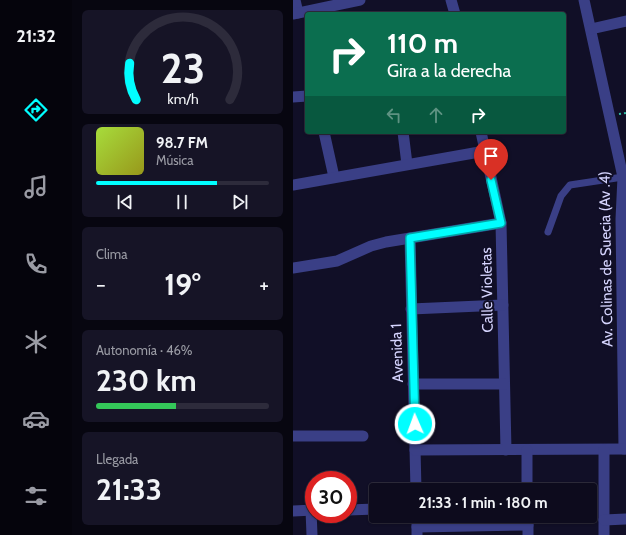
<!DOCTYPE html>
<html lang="es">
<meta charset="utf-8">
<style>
:root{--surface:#0d0b1d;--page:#161426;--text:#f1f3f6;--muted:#9a9ba4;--line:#2d2b3b;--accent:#01feff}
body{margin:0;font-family:Cabin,sans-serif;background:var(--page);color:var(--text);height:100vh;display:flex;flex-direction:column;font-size:15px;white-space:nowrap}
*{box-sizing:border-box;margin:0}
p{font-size:13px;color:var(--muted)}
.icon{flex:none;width:22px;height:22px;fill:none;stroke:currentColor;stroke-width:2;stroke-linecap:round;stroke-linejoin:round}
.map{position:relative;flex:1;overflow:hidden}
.panel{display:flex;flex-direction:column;gap:10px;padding:10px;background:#070610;width:221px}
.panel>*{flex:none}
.banner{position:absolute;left:12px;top:12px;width:261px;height:122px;border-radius:4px;box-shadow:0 1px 3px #0004,0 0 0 1px var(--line);background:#0b6e4f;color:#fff;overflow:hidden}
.speed{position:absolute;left:12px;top:471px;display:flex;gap:8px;font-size:20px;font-weight:700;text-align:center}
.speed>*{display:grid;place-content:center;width:52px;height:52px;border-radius:50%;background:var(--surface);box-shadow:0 1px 3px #0004,0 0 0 1px var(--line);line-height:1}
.speed .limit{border:6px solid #d22;background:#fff;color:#111}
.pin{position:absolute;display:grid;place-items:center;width:34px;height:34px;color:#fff;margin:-41px -17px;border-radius:50% 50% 50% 0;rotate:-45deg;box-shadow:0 0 4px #0007}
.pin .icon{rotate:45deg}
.me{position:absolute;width:44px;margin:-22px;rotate:358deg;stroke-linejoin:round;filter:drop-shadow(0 0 3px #0008)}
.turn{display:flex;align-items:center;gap:14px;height:84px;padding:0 16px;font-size:18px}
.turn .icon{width:52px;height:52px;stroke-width:2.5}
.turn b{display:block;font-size:28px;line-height:34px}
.lanes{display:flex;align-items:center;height:38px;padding:0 16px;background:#0003;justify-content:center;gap:20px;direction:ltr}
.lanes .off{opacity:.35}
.big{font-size:30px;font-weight:700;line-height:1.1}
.panel .widget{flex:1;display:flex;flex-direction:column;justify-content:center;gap:6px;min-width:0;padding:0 14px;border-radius:6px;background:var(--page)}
.panel .dial{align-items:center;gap:0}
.dial svg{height:104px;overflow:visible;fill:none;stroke:var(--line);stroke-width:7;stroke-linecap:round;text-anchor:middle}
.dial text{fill:var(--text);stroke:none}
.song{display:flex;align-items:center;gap:12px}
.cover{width:48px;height:48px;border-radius:6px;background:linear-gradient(135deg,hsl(80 70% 55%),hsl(60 70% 35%))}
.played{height:4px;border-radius:2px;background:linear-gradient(90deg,var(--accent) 70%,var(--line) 70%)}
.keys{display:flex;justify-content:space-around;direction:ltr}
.heat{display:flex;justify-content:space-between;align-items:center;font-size:22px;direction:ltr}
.charge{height:6px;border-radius:3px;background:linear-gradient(90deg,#34c759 46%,var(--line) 0)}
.trip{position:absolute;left:76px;top:483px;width:228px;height:40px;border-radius:4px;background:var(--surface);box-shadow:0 1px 3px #0004,0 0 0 1px var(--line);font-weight:700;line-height:40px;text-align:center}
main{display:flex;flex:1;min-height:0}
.menu{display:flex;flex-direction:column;width:72px;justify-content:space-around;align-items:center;background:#05040c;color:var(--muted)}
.menu .icon{width:28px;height:28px}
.menu .current{color:var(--accent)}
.menu b{font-size:18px;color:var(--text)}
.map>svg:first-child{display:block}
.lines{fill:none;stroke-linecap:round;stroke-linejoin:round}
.path{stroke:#2fbaa4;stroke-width:2;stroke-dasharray:2 3;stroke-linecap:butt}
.service{stroke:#3a3f86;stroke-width:7}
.minor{stroke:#3a3f86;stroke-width:11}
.route-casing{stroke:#01a5a6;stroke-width:10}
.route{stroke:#01feff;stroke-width:7}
.labels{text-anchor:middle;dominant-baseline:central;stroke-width:4;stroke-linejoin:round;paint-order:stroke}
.street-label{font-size:15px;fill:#d6d5ff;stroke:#110f27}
</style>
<main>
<nav class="menu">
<b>21:32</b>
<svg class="icon current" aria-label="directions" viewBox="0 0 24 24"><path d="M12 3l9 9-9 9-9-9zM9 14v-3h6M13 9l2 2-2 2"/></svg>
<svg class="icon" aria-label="music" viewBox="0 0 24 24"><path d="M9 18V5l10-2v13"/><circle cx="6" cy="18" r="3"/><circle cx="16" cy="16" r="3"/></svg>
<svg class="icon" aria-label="phone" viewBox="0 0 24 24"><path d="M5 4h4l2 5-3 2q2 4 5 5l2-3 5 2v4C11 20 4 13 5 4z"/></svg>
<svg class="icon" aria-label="climate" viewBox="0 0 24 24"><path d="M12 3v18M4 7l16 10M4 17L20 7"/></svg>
<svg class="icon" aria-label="car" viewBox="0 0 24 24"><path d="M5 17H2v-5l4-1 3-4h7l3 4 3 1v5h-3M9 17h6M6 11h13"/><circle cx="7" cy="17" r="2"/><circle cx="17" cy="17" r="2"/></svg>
<svg class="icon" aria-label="filters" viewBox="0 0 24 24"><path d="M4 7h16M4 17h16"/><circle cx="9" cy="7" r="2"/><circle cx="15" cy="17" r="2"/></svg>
</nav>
<section class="panel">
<div class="widget dial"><svg viewBox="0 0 100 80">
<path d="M14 69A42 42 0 1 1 86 69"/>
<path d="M14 69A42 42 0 0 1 9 41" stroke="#01feff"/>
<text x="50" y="56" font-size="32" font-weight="700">23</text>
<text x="50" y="72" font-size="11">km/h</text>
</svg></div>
<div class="widget">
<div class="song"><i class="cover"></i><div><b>98.7 FM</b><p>Música</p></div></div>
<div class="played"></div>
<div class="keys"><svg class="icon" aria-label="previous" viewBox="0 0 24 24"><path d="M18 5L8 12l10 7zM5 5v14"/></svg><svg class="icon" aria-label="pause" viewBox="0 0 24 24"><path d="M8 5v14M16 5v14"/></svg><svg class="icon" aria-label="next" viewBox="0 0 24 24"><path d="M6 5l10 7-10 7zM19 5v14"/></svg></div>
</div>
<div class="widget"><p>Clima</p>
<div class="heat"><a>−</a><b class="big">19°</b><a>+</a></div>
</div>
<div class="widget"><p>Autonomía · 46%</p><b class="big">230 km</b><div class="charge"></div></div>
<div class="widget"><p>Llegada</p><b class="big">21:33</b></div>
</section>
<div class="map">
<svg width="333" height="535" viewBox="0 0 333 535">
<rect width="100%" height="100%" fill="#110f27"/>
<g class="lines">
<path class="path" d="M 326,114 L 333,113"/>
<path class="service" d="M 255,232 L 268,196 L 277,185 L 330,177"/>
<g class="minor">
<path d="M 2,0 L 5,13"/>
<path d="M 158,0 L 162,14"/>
<path d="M 291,0 L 330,177 L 328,219 L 331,449"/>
<path d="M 0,14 L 67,0"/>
<path d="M 298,29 L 333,21"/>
<path d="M 0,97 L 14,96"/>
<path d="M 31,132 L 41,177"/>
<path d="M 110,132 L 114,164"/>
<path d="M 188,132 L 208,223 L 213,450"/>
<path d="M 0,185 L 192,151"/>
<path d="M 117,238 L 123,490"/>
<path d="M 0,268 L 44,261 L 78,246 L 93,242 L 208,223"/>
<path d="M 118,309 L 210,305"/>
<path d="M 120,384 L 211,384"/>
<path d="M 0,436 L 70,436"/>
<path d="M 122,450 L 333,449"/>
<path d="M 234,450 L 234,490"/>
<path d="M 311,450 L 311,535"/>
<path d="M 18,510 L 19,535"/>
<path d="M 55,510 L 83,509"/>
<path d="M 0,511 L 21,510"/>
<path d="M 124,516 L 124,535"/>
<path d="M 235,516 L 235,535"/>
<path d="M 311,520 L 333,519"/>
<path d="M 124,527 L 235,525"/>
</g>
</g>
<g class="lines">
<defs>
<path id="route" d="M 122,424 L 117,238 L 208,223 L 198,180"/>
</defs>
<use href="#route" class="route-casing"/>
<use href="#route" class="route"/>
</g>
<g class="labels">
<g class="street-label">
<text transform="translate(313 259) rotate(-91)">Av. Colinas de Suecia (Av .4)</text>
<text transform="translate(194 290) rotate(-91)">Calle Violetas</text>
<text transform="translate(104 353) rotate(-92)">Avenida 1</text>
</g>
</g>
</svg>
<div class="speed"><div class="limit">30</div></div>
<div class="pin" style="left:198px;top:180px;background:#d93025"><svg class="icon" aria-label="arrive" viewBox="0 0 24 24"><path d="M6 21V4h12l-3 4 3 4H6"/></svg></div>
<svg class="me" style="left:122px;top:424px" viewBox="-20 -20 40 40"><circle r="17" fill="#01feff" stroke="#fff" stroke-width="3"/><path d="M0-11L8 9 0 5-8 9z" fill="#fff"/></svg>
<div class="trip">21:33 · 1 min · 180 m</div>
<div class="banner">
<div class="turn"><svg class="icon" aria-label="right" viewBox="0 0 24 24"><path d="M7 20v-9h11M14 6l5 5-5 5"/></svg><div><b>110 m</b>Gira a la derecha</div></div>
<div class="lanes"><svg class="icon off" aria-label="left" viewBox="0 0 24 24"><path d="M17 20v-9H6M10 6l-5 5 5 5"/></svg><svg class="icon off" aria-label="ahead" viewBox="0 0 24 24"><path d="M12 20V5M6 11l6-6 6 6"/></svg><svg class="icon" aria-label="right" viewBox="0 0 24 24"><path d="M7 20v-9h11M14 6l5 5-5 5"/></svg></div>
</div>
</div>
</main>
